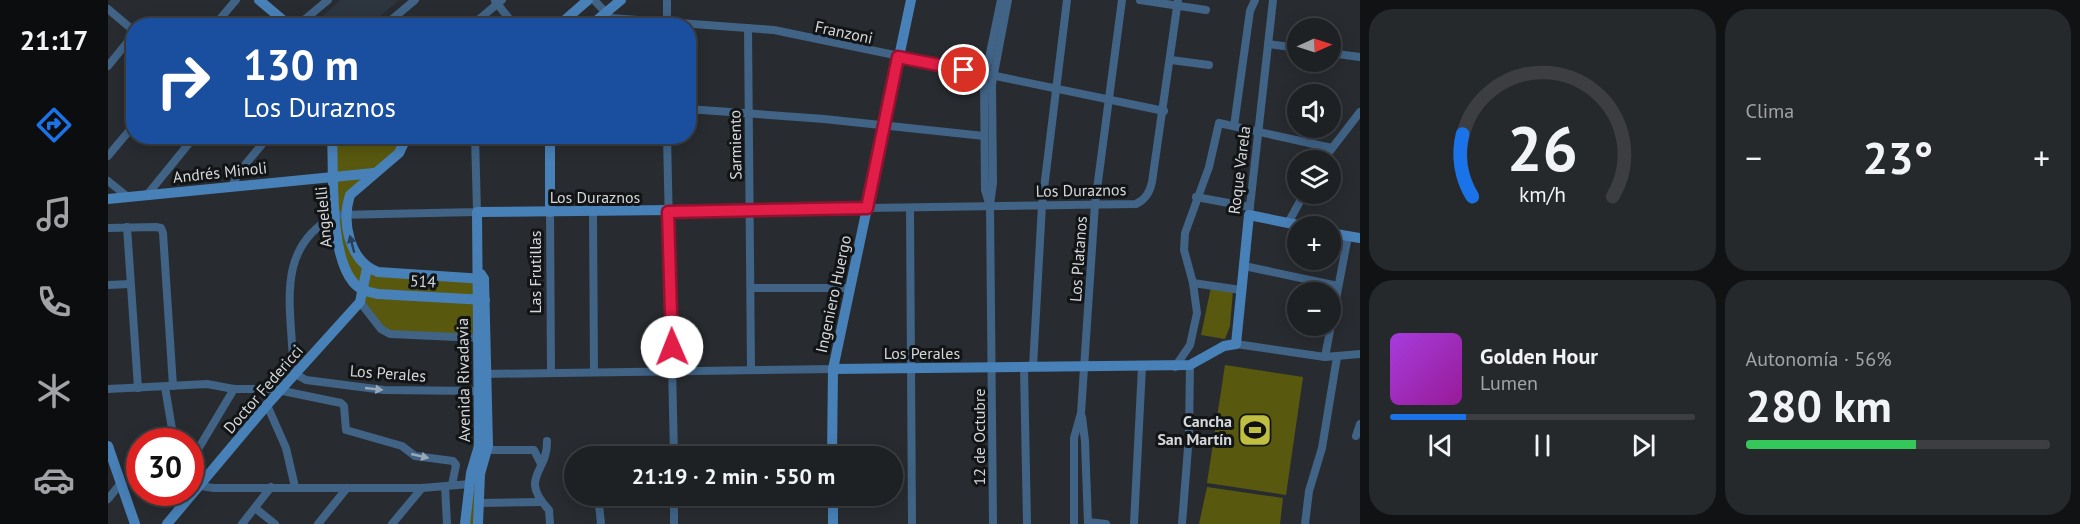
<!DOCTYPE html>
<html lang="es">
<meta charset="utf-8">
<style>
:root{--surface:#1e2124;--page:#26292c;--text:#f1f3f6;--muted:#a1a3a6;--line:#3c3e41;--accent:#1a73e8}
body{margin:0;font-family:"PT Sans",sans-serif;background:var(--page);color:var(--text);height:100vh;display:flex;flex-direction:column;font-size:22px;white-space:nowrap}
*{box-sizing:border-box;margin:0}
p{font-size:20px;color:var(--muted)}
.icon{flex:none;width:33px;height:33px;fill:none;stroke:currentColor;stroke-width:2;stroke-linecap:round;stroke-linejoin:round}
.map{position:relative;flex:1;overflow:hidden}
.sheet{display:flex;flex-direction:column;gap:9px;padding:9px;background:#101214;width:720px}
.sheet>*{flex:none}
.top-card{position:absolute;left:18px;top:18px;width:570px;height:126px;border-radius:24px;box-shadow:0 3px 15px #0003,0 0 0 2px var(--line);background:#1a4fa0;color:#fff;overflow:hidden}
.needle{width:39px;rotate:87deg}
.controls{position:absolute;left:1179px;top:18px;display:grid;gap:12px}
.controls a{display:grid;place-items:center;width:54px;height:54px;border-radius:50%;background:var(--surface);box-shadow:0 3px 15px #0003,0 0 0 2px var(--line);font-size:30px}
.speed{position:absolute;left:18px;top:428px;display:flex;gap:12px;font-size:30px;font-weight:700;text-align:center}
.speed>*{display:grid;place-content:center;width:78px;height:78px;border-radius:50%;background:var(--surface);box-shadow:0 3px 15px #0003,0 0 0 2px var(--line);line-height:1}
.speed .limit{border:9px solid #d22;background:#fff;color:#111}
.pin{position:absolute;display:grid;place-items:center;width:51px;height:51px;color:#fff;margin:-26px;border:3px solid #fff;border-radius:50%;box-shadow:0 2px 6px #0007}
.me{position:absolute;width:66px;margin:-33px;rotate:359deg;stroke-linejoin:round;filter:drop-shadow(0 0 4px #0008)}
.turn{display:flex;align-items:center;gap:21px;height:126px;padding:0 18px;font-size:27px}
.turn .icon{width:78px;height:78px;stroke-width:2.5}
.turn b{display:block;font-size:42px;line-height:51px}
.big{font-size:45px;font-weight:700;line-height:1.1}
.sheet .tile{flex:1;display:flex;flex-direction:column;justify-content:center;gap:9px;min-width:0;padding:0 21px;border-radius:24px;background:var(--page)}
.sheet .dial{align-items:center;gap:0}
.dial svg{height:156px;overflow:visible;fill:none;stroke:var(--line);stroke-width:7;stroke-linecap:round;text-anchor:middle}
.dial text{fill:var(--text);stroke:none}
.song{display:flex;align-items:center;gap:18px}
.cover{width:72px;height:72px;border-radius:9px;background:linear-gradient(135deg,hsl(280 70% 55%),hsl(300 70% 35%))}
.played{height:6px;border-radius:3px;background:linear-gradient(90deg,var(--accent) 25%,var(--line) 25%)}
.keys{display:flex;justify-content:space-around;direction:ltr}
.heat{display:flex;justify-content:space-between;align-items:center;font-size:33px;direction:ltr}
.charge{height:9px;border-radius:4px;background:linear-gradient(90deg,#34c759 56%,var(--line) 0)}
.sheet .tiles{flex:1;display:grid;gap:9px;grid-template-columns:repeat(2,1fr)}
.trip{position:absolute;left:456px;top:446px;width:339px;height:60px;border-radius:30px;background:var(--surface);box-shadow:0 3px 15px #0003,0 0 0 2px var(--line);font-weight:700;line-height:60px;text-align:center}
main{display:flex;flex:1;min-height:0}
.dock{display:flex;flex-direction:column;width:108px;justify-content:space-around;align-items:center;background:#0c0d0e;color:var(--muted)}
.dock .icon{width:42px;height:42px}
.dock .current{color:var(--accent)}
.dock b{font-size:27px;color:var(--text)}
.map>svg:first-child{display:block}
.built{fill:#2d353e}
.green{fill:#59580f}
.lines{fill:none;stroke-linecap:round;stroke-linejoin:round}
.street{stroke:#406386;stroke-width:8}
.secondary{stroke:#4881b8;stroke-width:10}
.oneway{fill:#284057}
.oneway2{fill:#99a9b8}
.route-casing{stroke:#92132f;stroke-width:15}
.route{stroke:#e11d48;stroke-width:10}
.labels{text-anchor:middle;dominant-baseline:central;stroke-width:6;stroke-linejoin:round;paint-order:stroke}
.street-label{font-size:16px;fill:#d5d8da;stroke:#121416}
.poi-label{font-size:16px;font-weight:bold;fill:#d5d8da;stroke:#121416;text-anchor:end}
</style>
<main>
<nav class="dock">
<b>21:17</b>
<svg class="icon current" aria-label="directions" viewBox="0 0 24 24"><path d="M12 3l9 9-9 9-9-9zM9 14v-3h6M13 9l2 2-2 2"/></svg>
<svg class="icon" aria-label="music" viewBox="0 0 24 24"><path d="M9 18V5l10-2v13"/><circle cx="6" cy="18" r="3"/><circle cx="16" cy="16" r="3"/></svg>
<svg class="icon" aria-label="phone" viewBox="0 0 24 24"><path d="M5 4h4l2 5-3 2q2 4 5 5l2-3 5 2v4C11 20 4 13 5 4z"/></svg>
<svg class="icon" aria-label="climate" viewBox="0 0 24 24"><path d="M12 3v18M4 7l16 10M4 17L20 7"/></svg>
<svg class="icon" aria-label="car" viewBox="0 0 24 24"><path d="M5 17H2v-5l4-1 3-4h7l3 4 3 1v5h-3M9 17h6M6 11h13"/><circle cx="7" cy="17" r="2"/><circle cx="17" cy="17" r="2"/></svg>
</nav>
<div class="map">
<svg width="1252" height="524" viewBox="0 0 1252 524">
<rect width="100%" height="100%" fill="#282c30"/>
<path class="built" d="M 233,0 L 291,0 L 262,25 L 208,25 L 206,23 Z"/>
<g class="green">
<path d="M 224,137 L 299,137 L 298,143 L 242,195 L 242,237 L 259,268 L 376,279 L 370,524 L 357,524 L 365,463 L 369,338 L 282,334 L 258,308 L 253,289 L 233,256 Z"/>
<path d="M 1103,287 L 1125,290 L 1122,326 L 1117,339 L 1093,335 Z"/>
<path d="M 1117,365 L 1195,377 L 1178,495 L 1099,483 Z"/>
<path d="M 1099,487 L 1175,498 L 1172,524 L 1091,524 Z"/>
</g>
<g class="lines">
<g class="street">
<path d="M 486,0 L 503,18 L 666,30 L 1056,111"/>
<path d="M 1032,0 L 1098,10"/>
<path d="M 387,1 L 407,26"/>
<path d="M 0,9 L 26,31"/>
<path d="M 559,24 L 559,0"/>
<path d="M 33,26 L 37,23 L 43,26"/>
<path d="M 106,26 L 128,0"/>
<path d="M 189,26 L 220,0"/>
<path d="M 276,26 L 307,0"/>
<path d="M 363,26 L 394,0"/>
<path d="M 640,28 L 643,370"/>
<path d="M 1160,44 L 1190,48"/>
<path d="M 1222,53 L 1252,57"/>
<path d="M 1063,60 L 1101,65"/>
<path d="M 0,66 L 26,34"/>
<path d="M 580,109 L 716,119 L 876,136"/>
<path d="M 1126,126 L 1142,11 L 1147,0"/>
<path d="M 367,136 L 369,212 L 228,215 C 167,247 183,305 185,362 L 189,375 L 198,380 L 276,390 L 370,391"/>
<path d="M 559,136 L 566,456"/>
<path d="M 0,156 L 26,125"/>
<path d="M 1215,160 L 1252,112"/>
<path d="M 0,181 L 20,197"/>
<path d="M 124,186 L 131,172 L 161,136"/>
<path d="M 39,195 L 87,136"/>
<path d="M 1088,197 L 1142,207"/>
<path d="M 880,200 L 877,190 L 876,82 L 893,0"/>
<path d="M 759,208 L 1028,204 C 1037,200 1042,192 1044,182 L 1070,0"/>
<path d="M 802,208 L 804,524"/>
<path d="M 442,212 L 443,372"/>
<path d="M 485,212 L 486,372"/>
<path d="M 1141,215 L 1165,0"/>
<path d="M 1180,223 L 1196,194"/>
<path d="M 19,227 L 30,388"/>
<path d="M 0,228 L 48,227 L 53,228 L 55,233 L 65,386"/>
<path d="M 1136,266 L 1230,286"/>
<path d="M 1085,283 L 1133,290"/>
<path d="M 0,285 L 22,284"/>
<path d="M 643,288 L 742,288"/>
<path d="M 252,302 L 273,329 L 282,334 L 370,338"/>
<path d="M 1128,344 L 1217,357 L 1252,354"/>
<path d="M 1217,357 L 1240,236"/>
<path d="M 925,367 L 934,205 L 959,0"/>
<path d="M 1067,367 L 1082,345 L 1089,313 L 1085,283 L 1076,250 L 1077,233 L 1101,167 L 1111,123 L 1224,148"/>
<path d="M 916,368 L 919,524"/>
<path d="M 375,374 L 725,369"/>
<path d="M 57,387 L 66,441"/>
<path d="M 0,389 L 99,384 L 126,389 L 165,389 L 233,403 L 236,406 L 238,430 L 294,446 L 307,456 L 345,461 L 348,465 L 344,485"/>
<path d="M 159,405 L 178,448 L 187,487"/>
<path d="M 974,417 L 977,441 L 980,524"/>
<path d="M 1248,436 L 1252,424"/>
<path d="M 439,441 C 440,473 410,477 441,510 L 442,524"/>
<path d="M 378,450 L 426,450 L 433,464"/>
<path d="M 489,456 L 491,452 L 724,450"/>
<path d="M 83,461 L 126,389"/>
<path d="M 82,470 L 92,486 L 106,488 L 314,488 L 362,484"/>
<path d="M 337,486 L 339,524"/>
<path d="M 490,495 L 493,524"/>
<path d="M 566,495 L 566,524"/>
<path d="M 0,499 L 13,483"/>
<path d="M 371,503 L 432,502"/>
<path d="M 147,508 L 167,524"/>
<path d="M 980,522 L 998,524"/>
<path d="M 134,524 L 163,487"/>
<path d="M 210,524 L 239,488"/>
<path d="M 284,524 L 314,488"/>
<path d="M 885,524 L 882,205 L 885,183 L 884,84 L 900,0"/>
<path d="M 966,524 L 966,438 L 973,413 L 987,204 L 1014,0"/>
<path d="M 1026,524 L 1034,367"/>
<path d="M 1074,524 L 1081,435 L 1082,365"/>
<path d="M 1197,524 L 1201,491 L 1214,448 L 1229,357"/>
</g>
<g class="secondary">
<path d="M 151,0 L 182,26"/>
<path d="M 450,26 L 480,0"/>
<path d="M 482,26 L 513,0"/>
<path d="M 224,136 C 226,175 221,253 245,282 C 251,290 261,292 270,294 L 377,300"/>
<path d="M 299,136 L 291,153 L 242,195 C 233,223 242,262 270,272 L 376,279"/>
<path d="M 442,136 L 442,212"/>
<path d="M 0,199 L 266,173"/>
<path d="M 1222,233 L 1252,238"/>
<path d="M 725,369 L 1082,365 L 1116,346 L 1128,344 L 1141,215 L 1195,226"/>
<path d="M 0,446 L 27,524"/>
<path d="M 724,456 L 725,369 L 803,0"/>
<path d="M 725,495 L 725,524"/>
<path d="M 59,524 L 159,405 L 252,302 L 259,268"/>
<path d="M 357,524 L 363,473 L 371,446 L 369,212 L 759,208"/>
<path d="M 370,524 L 372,474 L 380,446 L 376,279 L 373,274"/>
</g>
</g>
<defs><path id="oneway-solid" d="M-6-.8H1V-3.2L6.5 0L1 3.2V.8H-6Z" transform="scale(1.5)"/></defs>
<use class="oneway" href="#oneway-solid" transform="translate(244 244) rotate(-105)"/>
<g class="oneway2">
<use href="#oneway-solid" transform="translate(266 389) rotate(6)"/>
<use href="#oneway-solid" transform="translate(312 456) rotate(13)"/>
</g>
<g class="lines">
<defs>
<path id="route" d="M 564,347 L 560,212 L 759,208 L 790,57 L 856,70"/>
</defs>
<use href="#route" class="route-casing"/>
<use href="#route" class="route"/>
</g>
<defs>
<symbol id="stadium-square" viewBox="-11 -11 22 22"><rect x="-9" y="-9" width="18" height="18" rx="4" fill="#c0be41" stroke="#121416"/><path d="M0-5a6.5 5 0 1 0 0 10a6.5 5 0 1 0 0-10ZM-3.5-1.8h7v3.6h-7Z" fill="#111"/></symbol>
</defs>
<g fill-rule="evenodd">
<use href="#stadium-square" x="1128" y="411" width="38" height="38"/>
</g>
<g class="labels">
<g class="street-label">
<text transform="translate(736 32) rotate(12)">Franzoni</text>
<text transform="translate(627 145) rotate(-91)">Sarmiento</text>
<text transform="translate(1131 170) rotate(-83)">Roque Varela</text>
<text transform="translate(112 172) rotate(-6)">Andrés Minoli</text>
<text transform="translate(973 190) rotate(-1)">Los Duraznos</text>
<text x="487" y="197">Los Duraznos</text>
<text transform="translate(215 217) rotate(-95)">Angelelli</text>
<text transform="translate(970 259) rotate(-86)">Los Platanos</text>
<text transform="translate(427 272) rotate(-90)">Las Frutillas</text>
<text transform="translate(315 281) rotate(3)">514</text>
<text transform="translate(725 294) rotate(-78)">Ingeniero Huergo</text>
<text x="814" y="353">Los Perales</text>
<text transform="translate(280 373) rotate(4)">Los Perales</text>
<text transform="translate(355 380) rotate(-91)">Avenida Rivadavia</text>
<text transform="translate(155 389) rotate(-49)">Doctor Federicci</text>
<text transform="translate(871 437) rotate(-90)">12 de Octubre</text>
</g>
<g class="poi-label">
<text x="1124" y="421">Cancha<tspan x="1124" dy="18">San Martín</tspan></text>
</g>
</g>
</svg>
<div class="controls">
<a><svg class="needle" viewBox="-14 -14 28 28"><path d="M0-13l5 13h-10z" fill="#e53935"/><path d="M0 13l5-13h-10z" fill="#a1a3a6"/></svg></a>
<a><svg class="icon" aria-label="sound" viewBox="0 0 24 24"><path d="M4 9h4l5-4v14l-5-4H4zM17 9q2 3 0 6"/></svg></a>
<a><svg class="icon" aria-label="layers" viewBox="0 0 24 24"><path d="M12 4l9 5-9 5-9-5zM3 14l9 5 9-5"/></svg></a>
<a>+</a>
<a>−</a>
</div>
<div class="speed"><div class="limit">30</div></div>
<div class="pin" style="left:856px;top:70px;background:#d93025"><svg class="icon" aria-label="arrive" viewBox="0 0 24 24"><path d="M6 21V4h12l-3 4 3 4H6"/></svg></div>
<svg class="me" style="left:564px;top:347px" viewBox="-20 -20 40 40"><circle r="19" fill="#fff"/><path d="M0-13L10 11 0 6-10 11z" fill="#e11d48"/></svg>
<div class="trip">21:19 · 2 min · 550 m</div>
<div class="top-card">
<div class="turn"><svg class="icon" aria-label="right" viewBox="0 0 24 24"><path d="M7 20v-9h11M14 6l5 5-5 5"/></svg><div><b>130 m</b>Los Duraznos</div></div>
</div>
</div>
<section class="sheet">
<div class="tiles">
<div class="tile dial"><svg viewBox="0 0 100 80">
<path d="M14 69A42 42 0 1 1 86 69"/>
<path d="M14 69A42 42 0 0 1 9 37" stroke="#1a73e8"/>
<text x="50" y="56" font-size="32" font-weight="700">26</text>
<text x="50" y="72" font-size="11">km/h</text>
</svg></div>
<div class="tile"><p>Clima</p>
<div class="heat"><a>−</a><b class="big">23°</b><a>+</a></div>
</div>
<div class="tile">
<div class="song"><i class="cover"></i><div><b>Golden Hour</b><p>Lumen</p></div></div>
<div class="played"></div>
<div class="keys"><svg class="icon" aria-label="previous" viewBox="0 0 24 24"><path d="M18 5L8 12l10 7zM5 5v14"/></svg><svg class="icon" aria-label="pause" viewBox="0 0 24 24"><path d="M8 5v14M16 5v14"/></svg><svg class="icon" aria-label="next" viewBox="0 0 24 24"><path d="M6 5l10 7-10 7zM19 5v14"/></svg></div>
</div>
<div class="tile"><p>Autonomía · 56%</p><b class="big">280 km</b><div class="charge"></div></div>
</div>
</section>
</main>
